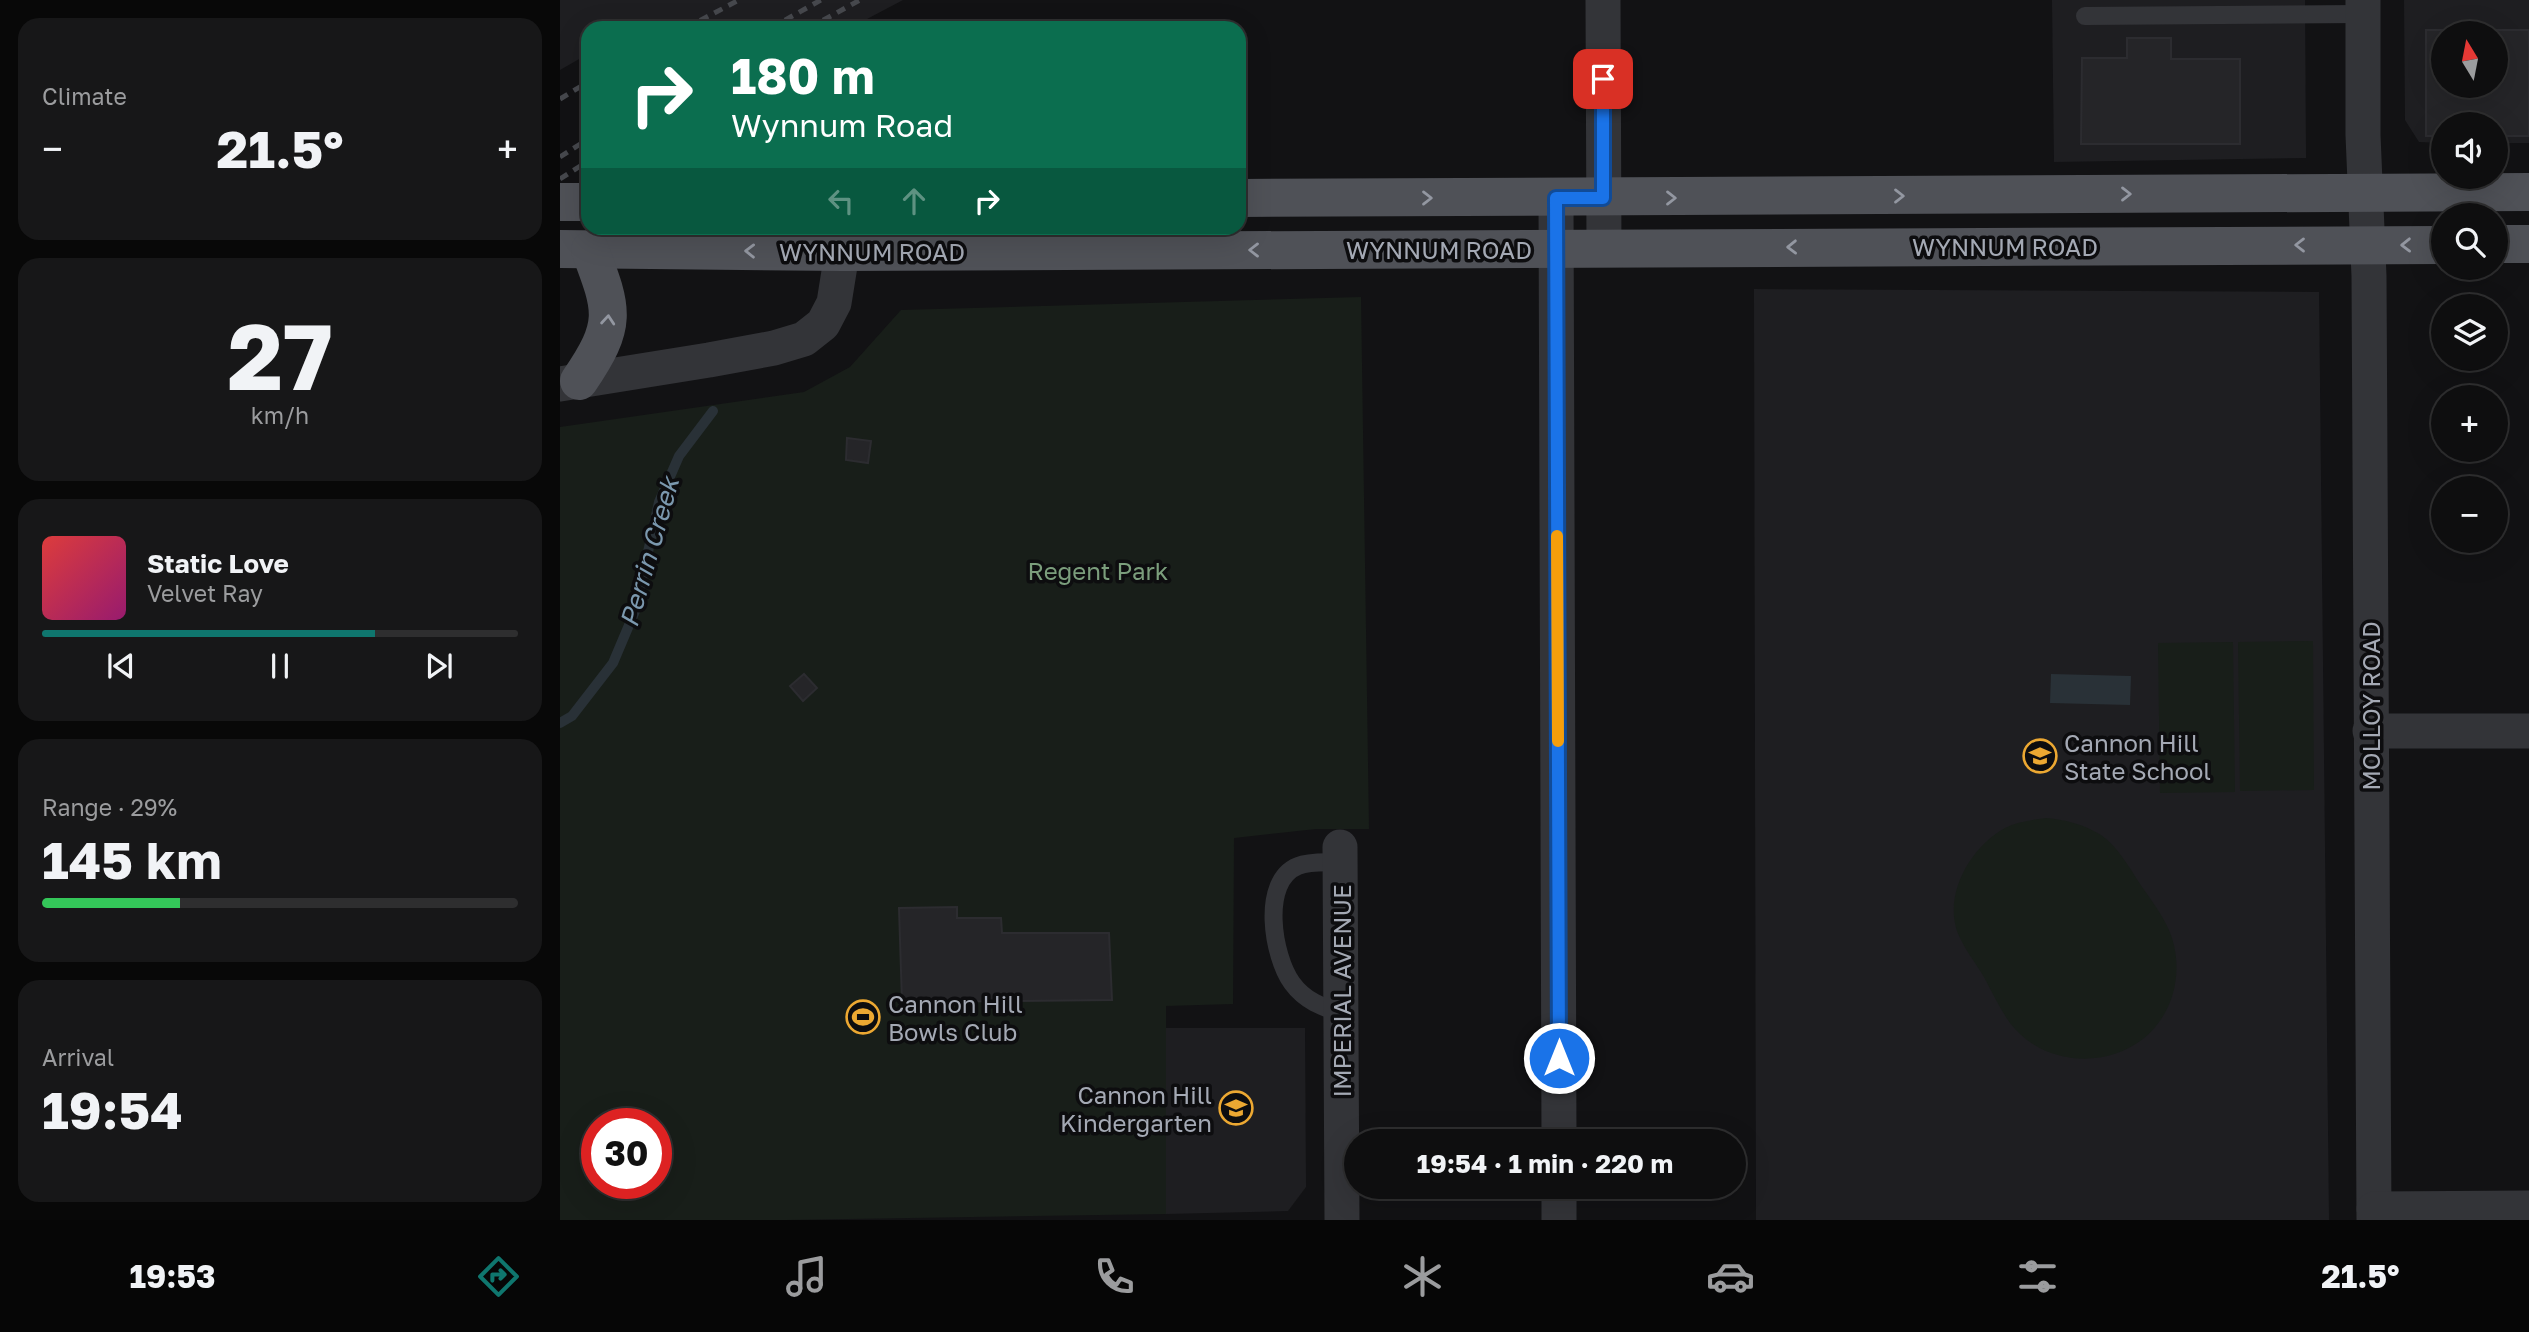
<!DOCTYPE html>
<meta charset="utf-8">
<style>
:root{--surface:#0e0e0f;--page:#171718;--text:#f1f3f6;--muted:#9b9c9e;--line:#2e2e2f;--accent:#0f766e}
body{margin:0;font-family:"Golos Text",sans-serif;background:var(--page);color:var(--text);height:100vh;display:flex;flex-direction:column;font-size:26px;white-space:nowrap}
*{box-sizing:border-box;margin:0}
p{font-size:23px;color:var(--muted)}
.icon{flex:none;width:38px;height:38px;fill:none;stroke:currentColor;stroke-width:2;stroke-linecap:round;stroke-linejoin:round}
.map{position:relative;flex:1;overflow:hidden}
.panel{display:flex;flex-direction:column;gap:18px;padding:18px;background:#080808;width:560px}
.panel>*{flex:none}
.banner{position:absolute;left:21px;top:21px;width:665px;height:214px;border-radius:21px;box-shadow:0 7px 28px #0002,0 0 0 2px var(--line);background:#0b6e4f;color:#fff;overflow:hidden}
.needle{width:46px;rotate:350deg}
.tools{position:absolute;left:1871px;top:21px;display:grid;gap:14px}
.tools a{display:grid;place-items:center;width:77px;height:77px;border-radius:50%;background:var(--surface);box-shadow:0 7px 28px #0002,0 0 0 2px var(--line);font-size:35px}
.speed{position:absolute;left:21px;top:1108px;display:flex;gap:14px;font-size:35px;font-weight:700;text-align:center}
.speed>*{display:grid;place-content:center;width:91px;height:91px;border-radius:50%;background:var(--surface);box-shadow:0 7px 28px #0002,0 0 0 2px var(--line);line-height:1}
.speed .limit{border:10px solid #d22;background:#fff;color:#111}
.pin{position:absolute;display:grid;place-items:center;width:60px;height:60px;color:#fff;margin:-30px;border-radius:14px;box-shadow:0 4px 10px #0006}
.me{position:absolute;width:77px;margin:-38px;rotate:0deg;stroke-linejoin:round;filter:drop-shadow(0 0 5px #0008)}
.turn{display:flex;align-items:center;gap:24px;height:147px;padding:0 35px;font-size:32px}
.turn .icon{width:91px;height:91px;stroke-width:2.5}
.turn b{display:block;font-size:49px;line-height:60px}
.lanes{display:flex;align-items:center;height:66px;padding:0 35px;background:#0003;justify-content:center;gap:35px;direction:ltr}
.lanes .off{opacity:.35}
.big{font-size:52px;font-weight:700;line-height:1.1}
.panel .widget{flex:1;display:flex;flex-direction:column;justify-content:center;gap:10px;min-width:0;padding:0 24px;border-radius:21px;background:var(--page)}
.panel .dial{align-items:center;gap:0}
.dial b{font-size:91px;line-height:1}
.song{display:flex;align-items:center;gap:21px}
.cover{width:84px;height:84px;border-radius:10px;background:linear-gradient(135deg,hsl(0 70% 55%),hsl(320 70% 35%))}
.played{height:7px;border-radius:4px;background:linear-gradient(90deg,var(--accent) 70%,var(--line) 70%)}
.keys{display:flex;justify-content:space-around;direction:ltr}
.heat{display:flex;justify-content:space-between;align-items:center;font-size:38px;direction:ltr}
.charge{height:10px;border-radius:5px;background:linear-gradient(90deg,#34c759 29%,var(--line) 0)}
.trip{position:absolute;left:784px;top:1129px;width:402px;height:70px;border-radius:35px;background:var(--surface);box-shadow:0 7px 28px #0002,0 0 0 2px var(--line);font-weight:700;line-height:70px;text-align:center}
.tabs{display:flex;height:112px;justify-content:space-around;align-items:center;background:#060606;color:var(--muted)}
.tabs .icon{width:49px;height:49px}
.tabs .selected{color:var(--accent)}
.tabs b{font-size:32px;color:var(--text)}
main{display:flex;flex:1;min-height:0}
.map>svg:first-child{display:block}
.built{fill:#1e1e21;fill-rule:evenodd}
.green{fill:#181e19;fill-rule:evenodd}
.water{fill:#293137}
.lines{fill:none;stroke-linecap:round;stroke-linejoin:round}
.stream{stroke:#293137;stroke-width:10}
.building{fill:#252528;stroke:#2c2c30;stroke-width:2;fill-rule:evenodd}
.lane{stroke:#333438;stroke-width:18}
.street{stroke:#333438;stroke-width:35}
.primary{stroke:#4f5157;stroke-width:38}
.rail{stroke:#46484d;stroke-width:5;stroke-dasharray:9 7;stroke-linecap:butt}
.oneway{stroke:#9397a1}
.route-casing{stroke:#114b97;stroke-width:18}
.route{stroke:#1a73e8;stroke-width:12}
.slow{stroke:#f59e0b;stroke-width:12}
.labels{text-anchor:middle;dominant-baseline:central;stroke-width:7;stroke-linejoin:round;paint-order:stroke}
.street-label{font-size:24px;fill:#a4a9b4;stroke:#0d0d0f}
.park-label{font-size:24px;fill:#7b9e7c;stroke:#0d0d0f}
.poi-label{font-size:24px;fill:#a4a9b4;stroke:#0d0d0f;text-anchor:start}
.water-label{font-size:26px;font-style:italic;fill:#7b98ae;stroke:#0d0d0f}
</style>
<main>
<section class="panel">
<div class="widget"><p>Climate</p>
<div class="heat"><a>−</a><b class="big">21.5°</b><a>+</a></div>
</div>
<div class="widget dial"><b>27</b><p>km/h</p></div>
<div class="widget">
<div class="song"><i class="cover"></i><div><b>Static Love</b><p>Velvet Ray</p></div></div>
<div class="played"></div>
<div class="keys"><svg class="icon" aria-label="previous" viewBox="0 0 24 24"><path d="M18 5L8 12l10 7zM5 5v14"/></svg><svg class="icon" aria-label="pause" viewBox="0 0 24 24"><path d="M8 5v14M16 5v14"/></svg><svg class="icon" aria-label="next" viewBox="0 0 24 24"><path d="M6 5l10 7-10 7zM19 5v14"/></svg></div>
</div>
<div class="widget"><p>Range · 29%</p><b class="big">145 km</b><div class="charge"></div></div>
<div class="widget"><p>Arrival</p><b class="big">19:54</b></div>
</section>
<div class="map">
<svg width="1969" height="1220" viewBox="0 0 1969 1220">
<rect width="100%" height="100%" fill="#121214"/>
<g class="built">
<path d="M 0,0 L 343,0 L 290,28 L 28,28 L 28,54 L 0,70 Z"/>
<path d="M 1492,0 L 1745,0 L 1746,158 L 1494,162 Z"/>
<path d="M 1844,0 L 1969,0 L 1969,143 L 1936,143 L 1936,124 L 1883,124 L 1883,143 L 1859,142 L 1845,120 ZM 1883,33 L 1936,33 L 1936,86 L 1883,86 Z"/>
<path d="M 1194,289 L 1759,292 L 1769,1220 L 1196,1220 Z"/>
<path d="M 606,1028 L 745,1028 L 746,1187 L 728,1211 L 606,1214 Z"/>
</g>
<g class="green">
<path d="M 801,297 L 809,829 L 756,829 L 674,838 L 673,1004 L 606,1006 L 606,1214 L 227,1220 L 0,1220 L 0,427 L 244,392 L 290,367 L 341,310 ZM 37,1124 L 96,1124 L 96,1183 L 37,1183 Z"/>
<path d="M 1753,641 L 1754,790 L 1680,791 L 1678,642 Z"/>
<path d="M 1673,642 L 1675,792 L 1600,793 L 1598,643 Z"/>
<path d="M 1486,818 C 1506,820 1523,824 1541,835 C 1558,847 1569,867 1580,884 C 1589,897 1599,910 1606,924 C 1626,962 1617,1012 1583,1039 C 1543,1070 1481,1064 1450,1023 C 1440,1009 1432,992 1424,977 C 1415,962 1403,947 1397,931 C 1384,892 1412,846 1445,828 C 1457,822 1472,820 1486,818 Z"/>
</g>
<path class="water" d="M 1491,674 L 1571,676 L 1570,705 L 1490,703 Z"/>
<g class="lines">
<path class="stream" d="M 0,723 L 12,716 L 53,663 L 75,611 L 99,502 L 119,456 L 153,411"/>
</g>
<g class="building">
<path d="M 1866,30 L 1969,30 L 1969,136 L 1936,136 L 1936,124 L 1883,124 L 1883,136 L 1866,136 ZM 1883,33 L 1936,33 L 1936,86 L 1883,86 Z"/>
<path d="M 1567,38 L 1611,38 L 1611,59 L 1680,59 L 1680,144 L 1521,144 L 1522,58 L 1567,58 Z"/>
<path d="M 287,438 L 311,441 L 308,463 L 286,460 Z"/>
<path d="M 244,674 L 257,688 L 243,701 L 230,686 Z"/>
<path d="M 397,907 L 397,918 L 441,918 L 442,933 L 549,933 L 552,1000 L 342,1002 L 339,908 Z"/>
</g>
<g class="lines">
<g class="lane">
<path d="M 1525,16 L 1803,14"/>
<path d="M 781,862 C 767,863 750,861 738,866 C 700,881 713,957 732,983 C 745,1001 762,1007 782,1013"/>
</g>
<g class="street">
<path d="M 1043,0 L 1044,249"/>
<path d="M 1803,0 L 1803,135 L 1809,276 L 1814,1220"/>
<path d="M 996,198 L 999,1141"/>
<path d="M 0,384 L 149,360 L 214,348 L 244,339 L 263,324 L 274,303 L 286,228"/>
<path d="M 1810,731 L 1969,731"/>
<path d="M 780,847 L 782,1220"/>
<path d="M 999,1186 L 999,1220"/>
<path d="M 1814,1209 L 1969,1208"/>
</g>
<g class="primary">
<path d="M 679,198 L 1969,192"/>
<path d="M 0,202 L 28,202"/>
<path d="M 1936,244 L 1969,244"/>
<path d="M 0,249 L 283,252 L 1883,245"/>
<path d="M 19,381 C 58,324 53,311 30,250"/>
</g>
<g class="rail">
<path d="M 126,28 L 179,0"/>
<path d="M 211,28 L 261,0"/>
<path d="M 249,28 L 300,0"/>
<path d="M 0,99 L 28,82"/>
<path d="M 0,157 L 28,139"/>
<path d="M 0,179 L 28,161"/>
</g>
</g>
<defs><path id="oneway-chevron" d="M-2-3.5L2.5 0L-2 3.5" fill="none" stroke-width="1.6" stroke-linecap="round" stroke-linejoin="round" transform="scale(1.75)"/></defs>
<g class="oneway">
<use href="#oneway-chevron" transform="translate(1566 194)"/>
<use href="#oneway-chevron" transform="translate(1339 196)"/>
<use href="#oneway-chevron" transform="translate(867 198)"/>
<use href="#oneway-chevron" transform="translate(1111 198)"/>
<use href="#oneway-chevron" transform="translate(1740 245) rotate(180)"/>
<use href="#oneway-chevron" transform="translate(1846 245) rotate(179)"/>
<use href="#oneway-chevron" transform="translate(1232 247) rotate(179)"/>
<use href="#oneway-chevron" transform="translate(694 250) rotate(180)"/>
<use href="#oneway-chevron" transform="translate(190 251) rotate(-179)"/>
<use href="#oneway-chevron" transform="translate(48 320) rotate(-85)"/>
</g>
<g class="lines">
<defs>
<path id="route" d="M 999,1058 L 996,198 L 1043,198 L 1043,79"/>
</defs>
<use href="#route" class="route-casing"/>
<use href="#route" class="route"/>
<path class="slow" d="M 997,536 L 998,741"/>
</g>
<defs>
<symbol id="school-ring" viewBox="-11 -11 22 22"><circle r="9.5" fill="#0d0d0f" stroke="#eca832" stroke-width="1.5"/><path d="M0-5L7-2L0 1L-7-2ZM-4 1L0 2.5L4 1V4Q0 6-4 4Z" fill="#eca832"/></symbol>
<symbol id="stadium-ring" viewBox="-11 -11 22 22"><circle r="9.5" fill="#0d0d0f" stroke="#eca832" stroke-width="1.5"/><path d="M0-5a6.5 5 0 1 0 0 10a6.5 5 0 1 0 0-10ZM-3.5-1.8h7v3.6h-7Z" fill="#eca832"/></symbol>
</defs>
<g fill-rule="evenodd">
<use href="#school-ring" x="1461" y="737" width="38" height="38"/>
<use href="#stadium-ring" x="284" y="998" width="38" height="38"/>
<use href="#school-ring" x="657" y="1089" width="38" height="38"/>
</g>
<g class="labels">
<g class="street-label">
<text x="1445" y="246">WYNNUM ROAD</text>
<text x="879" y="249">WYNNUM ROAD</text>
<text x="312" y="251">WYNNUM ROAD</text>
<text transform="translate(1810 706) rotate(-90)">MOLLOY ROAD</text>
<text transform="translate(781 991) rotate(-90)">IMPERIAL AVENUE</text>
</g>
<g class="park-label">
<text x="538" y="570">Regent Park</text>
</g>
<g class="poi-label">
<text x="1504" y="742">Cannon Hill<tspan x="1504" dy="28">State School</tspan></text>
<text x="328" y="1003">Cannon Hill<tspan x="328" dy="28">Bowls Club</tspan></text>
<text x="652" y="1094" text-anchor="end">Cannon Hill<tspan x="652" dy="28">Kindergarten</tspan></text>
</g>
<g class="water-label">
<text transform="translate(89 552) rotate(-74)">Perrin Creek</text>
</g>
</g>
</svg>
<div class="tools">
<a><svg class="needle" viewBox="-14 -14 28 28"><path d="M0-13l5 13h-10z" fill="#e53935"/><path d="M0 13l5-13h-10z" fill="#9b9c9e"/></svg></a>
<a><svg class="icon" aria-label="sound" viewBox="0 0 24 24"><path d="M4 9h4l5-4v14l-5-4H4zM17 9q2 3 0 6"/></svg></a>
<a><svg class="icon" aria-label="search" viewBox="0 0 24 24"><circle cx="10" cy="10" r="6"/><path d="M15 15l6 6"/></svg></a>
<a><svg class="icon" aria-label="layers" viewBox="0 0 24 24"><path d="M12 4l9 5-9 5-9-5zM3 14l9 5 9-5"/></svg></a>
<a>+</a>
<a>−</a>
</div>
<div class="speed"><div class="limit">30</div></div>
<div class="pin" style="left:1043px;top:79px;background:#d93025"><svg class="icon" aria-label="arrive" viewBox="0 0 24 24"><path d="M6 21V4h12l-3 4 3 4H6"/></svg></div>
<svg class="me" style="left:999px;top:1058px" viewBox="-20 -20 40 40"><circle r="17" fill="#1a73e8" stroke="#fff" stroke-width="3"/><path d="M0-11L8 9 0 5-8 9z" fill="#fff"/></svg>
<div class="trip">19:54 · 1 min · 220 m</div>
<div class="banner">
<div class="turn"><svg class="icon" aria-label="right" viewBox="0 0 24 24"><path d="M7 20v-9h11M14 6l5 5-5 5"/></svg><div><b>180 m</b>Wynnum Road</div></div>
<div class="lanes"><svg class="icon off" aria-label="left" viewBox="0 0 24 24"><path d="M17 20v-9H6M10 6l-5 5 5 5"/></svg><svg class="icon off" aria-label="ahead" viewBox="0 0 24 24"><path d="M12 20V5M6 11l6-6 6 6"/></svg><svg class="icon" aria-label="right" viewBox="0 0 24 24"><path d="M7 20v-9h11M14 6l5 5-5 5"/></svg></div>
</div>
</div>
</main>
<nav class="tabs">
<b>19:53</b>
<svg class="icon selected" aria-label="directions" viewBox="0 0 24 24"><path d="M12 3l9 9-9 9-9-9zM9 14v-3h6M13 9l2 2-2 2"/></svg>
<svg class="icon" aria-label="music" viewBox="0 0 24 24"><path d="M9 18V5l10-2v13"/><circle cx="6" cy="18" r="3"/><circle cx="16" cy="16" r="3"/></svg>
<svg class="icon" aria-label="phone" viewBox="0 0 24 24"><path d="M5 4h4l2 5-3 2q2 4 5 5l2-3 5 2v4C11 20 4 13 5 4z"/></svg>
<svg class="icon" aria-label="climate" viewBox="0 0 24 24"><path d="M12 3v18M4 7l16 10M4 17L20 7"/></svg>
<svg class="icon" aria-label="car" viewBox="0 0 24 24"><path d="M5 17H2v-5l4-1 3-4h7l3 4 3 1v5h-3M9 17h6M6 11h13"/><circle cx="7" cy="17" r="2"/><circle cx="17" cy="17" r="2"/></svg>
<svg class="icon" aria-label="filters" viewBox="0 0 24 24"><path d="M4 7h16M4 17h16"/><circle cx="9" cy="7" r="2"/><circle cx="15" cy="17" r="2"/></svg>
<b>21.5°</b>
</nav>
